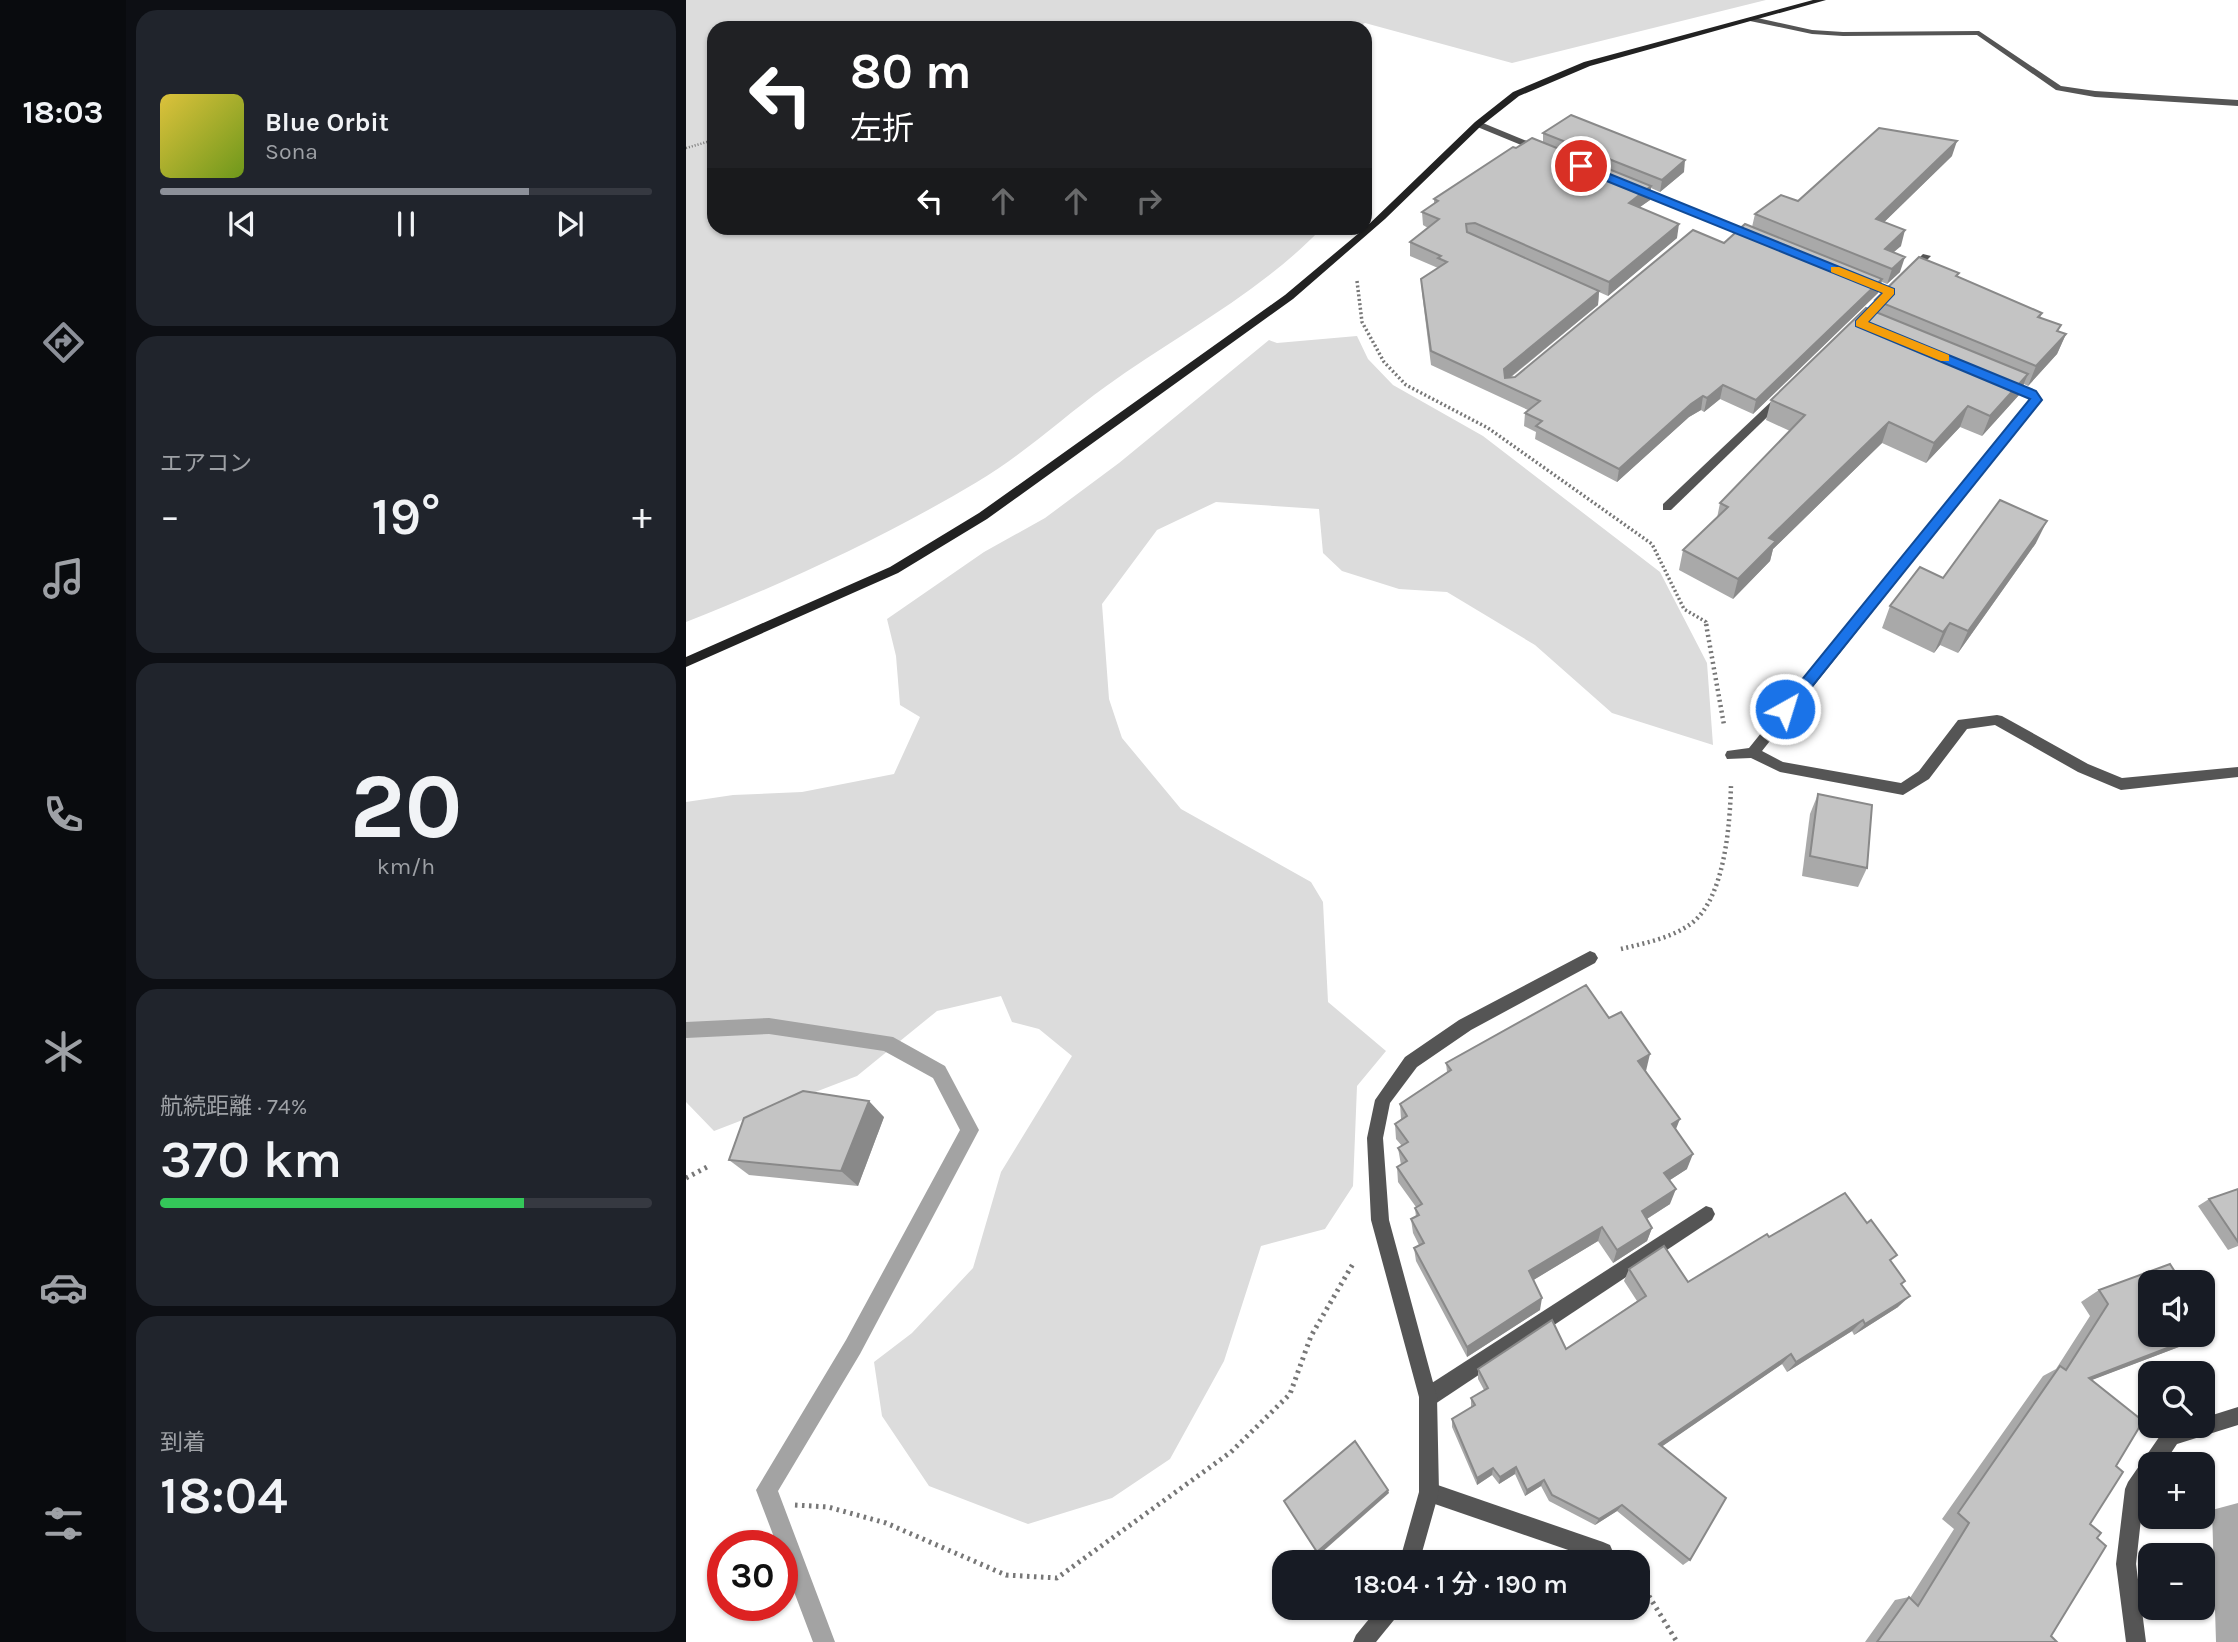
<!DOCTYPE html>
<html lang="ja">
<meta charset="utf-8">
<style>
:root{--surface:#171b24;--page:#20242c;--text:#f1f3f6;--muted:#9ea1a6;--line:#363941;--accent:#8c9099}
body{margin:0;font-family:Karla,"Noto Sans JP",sans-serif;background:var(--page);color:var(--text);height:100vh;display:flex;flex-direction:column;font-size:26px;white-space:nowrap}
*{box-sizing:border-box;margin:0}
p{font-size:23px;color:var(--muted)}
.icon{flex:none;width:38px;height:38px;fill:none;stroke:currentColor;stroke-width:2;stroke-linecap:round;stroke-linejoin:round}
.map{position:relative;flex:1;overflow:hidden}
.side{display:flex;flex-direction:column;gap:10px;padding:10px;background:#0d0f14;width:560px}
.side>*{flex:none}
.top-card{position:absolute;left:21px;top:21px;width:665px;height:214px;border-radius:21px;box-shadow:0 2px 5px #0004;background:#202124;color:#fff;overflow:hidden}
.buttons{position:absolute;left:1452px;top:1270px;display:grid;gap:14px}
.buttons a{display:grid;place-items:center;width:77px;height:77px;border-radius:14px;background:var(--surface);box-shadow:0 2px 5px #0004;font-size:35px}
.speed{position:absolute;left:21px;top:1530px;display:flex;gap:14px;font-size:35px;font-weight:700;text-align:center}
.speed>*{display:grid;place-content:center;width:91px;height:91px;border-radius:50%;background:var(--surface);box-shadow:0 2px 5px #0004;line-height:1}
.speed .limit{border:10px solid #d22;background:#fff;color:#111}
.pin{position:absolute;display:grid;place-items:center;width:60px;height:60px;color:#fff;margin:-30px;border:4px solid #fff;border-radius:50%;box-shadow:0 2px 7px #0007}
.me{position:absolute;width:77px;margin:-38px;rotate:39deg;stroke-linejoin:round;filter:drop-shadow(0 0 5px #0008)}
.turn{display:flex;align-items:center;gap:24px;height:147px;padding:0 28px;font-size:32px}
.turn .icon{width:91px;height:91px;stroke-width:2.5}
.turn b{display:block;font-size:49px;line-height:60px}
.lanes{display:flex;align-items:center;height:66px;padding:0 28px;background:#0003;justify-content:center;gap:35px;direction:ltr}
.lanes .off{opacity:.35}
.big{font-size:52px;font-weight:600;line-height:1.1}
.side .widget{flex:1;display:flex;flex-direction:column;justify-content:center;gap:10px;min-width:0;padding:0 24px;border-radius:21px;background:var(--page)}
.side .dial{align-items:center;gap:0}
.dial b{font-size:91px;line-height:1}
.song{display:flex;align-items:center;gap:21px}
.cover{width:84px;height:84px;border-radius:10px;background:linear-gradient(135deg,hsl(50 70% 55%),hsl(80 70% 35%))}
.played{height:7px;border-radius:4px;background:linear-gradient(90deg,var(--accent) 75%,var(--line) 75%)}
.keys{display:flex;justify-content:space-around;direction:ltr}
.heat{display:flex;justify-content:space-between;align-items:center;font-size:38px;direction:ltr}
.charge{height:10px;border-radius:5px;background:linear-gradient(90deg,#34c759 74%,var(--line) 0)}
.trip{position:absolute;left:586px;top:1550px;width:378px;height:70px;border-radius:21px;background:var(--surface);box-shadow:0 2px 5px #0004;font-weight:600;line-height:70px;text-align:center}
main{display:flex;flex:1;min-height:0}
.tabs{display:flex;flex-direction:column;width:126px;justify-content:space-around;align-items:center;background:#090b0e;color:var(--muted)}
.tabs .icon{width:49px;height:49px}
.tabs .current{color:var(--accent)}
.tabs b{font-size:32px;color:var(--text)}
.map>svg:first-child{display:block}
.green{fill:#dcdcdc}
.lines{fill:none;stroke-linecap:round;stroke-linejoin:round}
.stream{fill:#a3a3a3;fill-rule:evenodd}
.path-far3{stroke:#777;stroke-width:2.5;stroke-dasharray:1 2;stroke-linecap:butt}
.path-far2{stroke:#777;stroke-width:3.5;stroke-dasharray:2 2.5;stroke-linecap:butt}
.path-far1{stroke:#777;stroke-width:4.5;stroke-dasharray:2 3.5;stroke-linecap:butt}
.path{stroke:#777;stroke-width:5;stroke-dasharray:2.5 4.5;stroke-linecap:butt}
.lane{fill:#555;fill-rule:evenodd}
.street{fill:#555;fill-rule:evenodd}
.secondary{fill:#222;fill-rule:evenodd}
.wall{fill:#a9a9a9}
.shaded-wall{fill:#898989}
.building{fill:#c4c4c4;stroke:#898989;stroke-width:2}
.route{fill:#1a73e8;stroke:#114b97;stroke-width:2}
.slow{fill:#f59e0b}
</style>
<main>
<nav class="tabs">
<b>18:03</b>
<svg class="icon current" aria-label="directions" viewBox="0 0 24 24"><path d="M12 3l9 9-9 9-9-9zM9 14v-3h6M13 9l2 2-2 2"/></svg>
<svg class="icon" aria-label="music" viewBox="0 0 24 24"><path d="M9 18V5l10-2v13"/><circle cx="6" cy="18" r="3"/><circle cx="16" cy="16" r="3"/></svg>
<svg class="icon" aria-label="phone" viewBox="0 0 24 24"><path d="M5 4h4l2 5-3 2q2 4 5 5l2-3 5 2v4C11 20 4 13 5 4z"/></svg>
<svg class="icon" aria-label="climate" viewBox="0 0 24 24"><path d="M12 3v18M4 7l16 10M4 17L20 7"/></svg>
<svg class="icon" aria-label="car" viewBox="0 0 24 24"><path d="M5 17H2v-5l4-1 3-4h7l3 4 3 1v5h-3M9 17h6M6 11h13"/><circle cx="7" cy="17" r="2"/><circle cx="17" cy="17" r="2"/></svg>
<svg class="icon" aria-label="filters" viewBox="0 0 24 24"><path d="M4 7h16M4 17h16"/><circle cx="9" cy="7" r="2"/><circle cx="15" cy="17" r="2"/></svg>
</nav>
<section class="side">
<div class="widget">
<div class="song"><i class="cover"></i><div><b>Blue Orbit</b><p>Sona</p></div></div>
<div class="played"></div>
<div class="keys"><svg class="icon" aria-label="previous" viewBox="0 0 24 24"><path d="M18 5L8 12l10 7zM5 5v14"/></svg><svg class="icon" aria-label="pause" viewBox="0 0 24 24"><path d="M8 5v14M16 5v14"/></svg><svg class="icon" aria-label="next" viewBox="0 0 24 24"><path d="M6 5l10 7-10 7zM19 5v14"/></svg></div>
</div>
<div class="widget"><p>エアコン</p>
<div class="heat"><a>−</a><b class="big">19°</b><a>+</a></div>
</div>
<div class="widget dial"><b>20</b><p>km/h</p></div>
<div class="widget"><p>航続距離 · 74%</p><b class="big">370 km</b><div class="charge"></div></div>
<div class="widget"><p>到着</p><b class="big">18:04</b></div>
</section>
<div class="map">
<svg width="1552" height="1642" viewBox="0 0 1552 1642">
<rect width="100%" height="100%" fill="#fff"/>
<g class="green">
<path d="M 0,0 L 1080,0 L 826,63 L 679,23 L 667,28 L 28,28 L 28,228 L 636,228 C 574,293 491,335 419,387 C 376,418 337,455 291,482 C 199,537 99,583 0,622 Z"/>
<path d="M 671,336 L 682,359 L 707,385 L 797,436 L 974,572 L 1021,663 L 1027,745 L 926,713 L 849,645 L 761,592 L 713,589 L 656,571 L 637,553 L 633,509 L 530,502 L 471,530 L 416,604 L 423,699 L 436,738 L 495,809 L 625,882 L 637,902 L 642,1002 L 700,1051 L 671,1086 L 667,1186 L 639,1229 L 575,1246 L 538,1361 L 484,1459 L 426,1498 L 342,1524 L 243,1486 L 196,1416 L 188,1362 L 226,1333 L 287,1268 L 315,1172 L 386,1056 L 353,1029 L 326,1022 L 315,996 L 251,1011 L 171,1076 L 28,1131 L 0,1102 L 0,802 L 47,795 L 116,792 L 208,774 L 234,717 L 214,705 L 210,656 L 201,619 L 298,552 L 359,518 L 433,463 L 583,340 L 591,343 Z"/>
</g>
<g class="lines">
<path class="stream" d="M 83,1018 L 207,1037 L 259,1066 L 293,1130 L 174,1354 L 92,1491 L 149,1642 L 127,1642 L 96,1560 L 96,1545 L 91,1545 L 70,1490 L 160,1340 L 274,1130 L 247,1078 L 198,1051 L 83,1034 L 0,1038 L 0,1022 Z"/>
<g class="path-far3">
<path d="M 0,148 L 28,140"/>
<path d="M 622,228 L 629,233"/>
</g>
<path class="path-far2" d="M 671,281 L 676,322 L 698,362 L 720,385 L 802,428 L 966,544 L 998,609 L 1020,622 L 1021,626"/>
<g class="path-far1">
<path d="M 1020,624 L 1038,725"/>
<path d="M 935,949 C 959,943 986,938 1006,923 C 1039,897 1044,824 1045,785"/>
</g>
<g class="path">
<path d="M 0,1178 L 21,1167"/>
<path d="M 109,1505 L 142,1507 L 200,1523 L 320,1575 L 371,1578 L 545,1452 L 604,1394 L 625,1336 L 668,1262"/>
<path d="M 952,1578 L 991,1642"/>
</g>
<g class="lane">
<path d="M 1020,1206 L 1026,1208 L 1029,1214 L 1026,1220 L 749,1404 L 742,1406 L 735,1404 L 733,1397 L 735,1390 Z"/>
<path d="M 743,1482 L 917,1542 L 924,1545 L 927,1552 L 924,1559 L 917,1562 L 743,1502 L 736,1499 L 733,1492 L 736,1485 Z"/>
</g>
<g class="street">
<path d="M 1067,17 L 1126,30 L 1157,32 L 1293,31 L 1375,86 L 1409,91 L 1552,100 L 1552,106 L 1409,97 L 1370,90 L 1291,35 L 1157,36 L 1126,34 L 1064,21 L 1064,17 Z"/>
<path d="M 792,121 L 858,148 L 859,150 L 852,152 L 789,126 L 788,124 Z"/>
<path d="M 946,187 L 952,187 L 1074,238 L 1066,240 L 946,191 Z"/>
<path d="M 1237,254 L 1245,256 L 1227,274 L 1221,274 L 1221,270 Z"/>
<path d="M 1320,380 L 1350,392 L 1355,400 L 1076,751 L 1097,762 L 1215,783 L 1233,771 L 1272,720 L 1311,715 L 1316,716 L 1402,764 L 1436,778 L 1552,767 L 1552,777 L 1435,790 L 1392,772 L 1309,725 L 1281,729 L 1243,779 L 1217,795 L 1094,772 L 1065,758 L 1041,759 L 1039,755 L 1041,751 L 1063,748 L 1344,400 L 1342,396 L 1316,385 L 1315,383 Z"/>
<path d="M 1094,396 L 1098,397 L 1098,401 L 985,510 L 977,510 L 977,504 L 1090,397 Z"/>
<path d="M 904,951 L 909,953 L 912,958 L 909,963 L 785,1030 L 731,1067 L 704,1103 L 697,1138 L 703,1220 L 751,1397 L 753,1492 L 733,1563 L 713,1563 L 733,1492 L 733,1397 L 685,1220 L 681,1138 L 689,1100 L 719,1057 L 773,1020 Z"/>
<path d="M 1552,1407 L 1552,1425 L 1491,1444 L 1477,1465 L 1465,1465 L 1465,1483 L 1458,1492 L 1450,1564 L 1460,1642 L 1440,1642 L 1430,1564 L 1439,1489 L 1442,1482 L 1478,1430 L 1489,1426 L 1517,1426 L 1517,1418 Z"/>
<path d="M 692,1608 L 715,1608 L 712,1615 L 690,1642 L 667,1642 L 670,1635 Z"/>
</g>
<path class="secondary" d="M 1127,0 L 1140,0 L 904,66 L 833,96 L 795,126 L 699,219 L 607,299 L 301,519 L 212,573 L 0,667 L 0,657 L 204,567 L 293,513 L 599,295 L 679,228 L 789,122 L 827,92 L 898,62 Z"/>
</g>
<g class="wall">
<path d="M 857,133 L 998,172 L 974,192 L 965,188 L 964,200 L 954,207 L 991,238 L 922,296 L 913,292 L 912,305 L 824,378 L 829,377 L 1038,243 L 1066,227 L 1069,214 L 1266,156 L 1198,222 L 1215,246 L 1207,252 L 1214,272 L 1201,284 L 1196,282 L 1192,293 L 1067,414 L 1034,399 L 1018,412 L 1015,410 L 1003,417 L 931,482 L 849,439 L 850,432 L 838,426 L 839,413 L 842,410 L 745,365 L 736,293 L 735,279 L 752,268 L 724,256 L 724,242 L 742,228 L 737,225 L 736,212 L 748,204 L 748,199 L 830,148 L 857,143 Z"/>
<path d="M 1272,277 L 1356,313 L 1354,318 L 1375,325 L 1372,331 L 1380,334 L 1371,354 L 1342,386 L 1338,384 L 1333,395 L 1296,436 L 1274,427 L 1240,463 L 1196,443 L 1087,549 L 1084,561 L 1047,599 L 993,570 L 997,550 L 1031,518 L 1034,503 L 1104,431 L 1080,420 L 1085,400 L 1186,311 L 1189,300 Z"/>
<path d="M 1350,543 L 1272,653 L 1254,645 L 1248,653 L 1196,628 L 1204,606 L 1257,578 Z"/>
<path d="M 1132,794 L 1181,868 L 1172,887 L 1116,876 L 1124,814 Z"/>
<path d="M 760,1063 L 960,1071 L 990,1130 L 1001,1169 L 984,1180 L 984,1204 L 961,1219 L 966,1228 L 961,1241 L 927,1263 L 912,1241 L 847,1280 L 854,1310 L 781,1357 L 730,1261 L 728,1248 L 733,1245 L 727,1233 L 725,1219 L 730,1217 L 729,1208 L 730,1207 L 712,1182 L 711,1167 L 715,1165 L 712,1148 L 716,1146 L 710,1139 L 709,1124 L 715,1119 L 714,1104 L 761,1072 Z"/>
<path d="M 198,1117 L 172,1186 L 63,1175 L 43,1160 Z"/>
<path d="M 1552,1189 L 1552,1246 L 1542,1250 L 1512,1206 L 1523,1199 Z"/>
<path d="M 1083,1237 L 1205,1262 L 1216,1284 L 1212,1307 L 1168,1335 L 1166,1331 L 1101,1372 L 1096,1364 L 976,1446 L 1004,1560 L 997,1565 L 931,1511 L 909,1525 L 863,1501 L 855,1486 L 839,1496 L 829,1474 L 813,1484 L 806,1475 L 791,1485 L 766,1427 L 766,1419 L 785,1407 L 785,1398 L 798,1390 L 792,1379 L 792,1369 L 880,1349 L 951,1301 L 938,1281 L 943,1269 L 1002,1282 Z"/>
<path d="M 1413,1290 L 1527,1331 L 1506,1342 L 1405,1380 L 1430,1466 L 1404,1524 L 1411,1538 L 1365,1636 L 1371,1642 L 1179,1642 L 1209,1600 L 1223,1597 L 1224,1598 L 1268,1529 L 1256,1519 L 1357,1376 L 1370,1369 L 1404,1316 L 1395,1302 Z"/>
<path d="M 1552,1503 L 1552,1642 L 1530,1642 L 1526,1510 Z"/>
</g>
<g class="shaded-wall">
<path d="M 1271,141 L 1266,156 L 1186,234 L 1190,219 Z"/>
<path d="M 999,160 L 998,172 L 974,192 L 976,180 Z"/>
<path d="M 965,186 L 964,200 L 941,216 L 943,203 Z"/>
<path d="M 993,224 L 991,238 L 922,296 L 923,282 Z"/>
<path d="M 1219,230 L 1215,246 L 1194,264 L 1199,249 Z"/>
<path d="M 1219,257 L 1214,272 L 1201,284 L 1206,269 Z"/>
<path d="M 1196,279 L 1192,293 L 1067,414 L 1070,400 Z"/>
<path d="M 913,291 L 912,305 L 817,383 L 818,369 Z"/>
<path d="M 1380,334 L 1371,354 L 1342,386 L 1350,366 Z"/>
<path d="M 1342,374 L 1333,395 L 1296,436 L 1304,416 Z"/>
<path d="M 1037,385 L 1034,399 L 1018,412 L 1021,398 Z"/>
<path d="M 1017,396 L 1015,410 L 1003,417 L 931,482 L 933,469 L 1005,404 Z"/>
<path d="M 1282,406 L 1274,427 L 1240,463 L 1248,443 Z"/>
<path d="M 1203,422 L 1196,443 L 1087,549 L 1084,561 L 1047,599 L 1052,579 L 1083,538 Z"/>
<path d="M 1361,521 L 1350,543 L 1272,653 L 1282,631 Z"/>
<path d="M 1264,623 L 1254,645 L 1248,653 L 1257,632 Z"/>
<path d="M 964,1054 L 960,1071 L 947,1077 L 952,1061 Z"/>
<path d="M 183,1101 L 198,1117 L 172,1186 L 155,1171 Z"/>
<path d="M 994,1119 L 988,1134 L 986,1124 Z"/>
<path d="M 1007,1154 L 1001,1169 L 973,1187 L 978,1173 Z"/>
<path d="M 990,1189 L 984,1204 L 951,1225 L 956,1211 Z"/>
<path d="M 916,1227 L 912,1241 L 841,1284 L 843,1271 Z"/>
<path d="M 966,1228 L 961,1241 L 927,1263 L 931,1250 Z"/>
<path d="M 1224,1296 L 1212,1307 L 1168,1335 L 1179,1324 Z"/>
<path d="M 856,1298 L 854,1310 L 781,1357 L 781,1347 Z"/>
<path d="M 1177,1320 L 1166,1331 L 1101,1372 L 1110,1362 Z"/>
<path d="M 1527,1331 L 1506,1342 L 1385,1388 L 1403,1378 Z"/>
<path d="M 1105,1354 L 1096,1364 L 968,1452 L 973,1444 Z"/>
<path d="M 830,1467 L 829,1474 L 813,1484 L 814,1477 Z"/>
<path d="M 807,1468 L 806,1475 L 791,1485 L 791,1478 Z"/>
<path d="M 858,1480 L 855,1486 L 839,1496 L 841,1490 Z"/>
<path d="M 702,1490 L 703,1493 L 634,1554 L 631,1552 Z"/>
<path d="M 936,1505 L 931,1511 L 909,1525 L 913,1519 Z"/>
</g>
<g class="building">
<path d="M 885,115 L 999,160 L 976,180 L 857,133 Z"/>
<path d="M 1193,128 L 1271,141 L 1190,219 L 1219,230 L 1199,249 L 1219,257 L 1206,269 L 1069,214 L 1095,195 L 1112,201 Z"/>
<path d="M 846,138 L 965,186 L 943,203 L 993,224 L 923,282 L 789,223 L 780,224 L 781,232 L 913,291 L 818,369 L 819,378 L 829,377 L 1007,230 L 1038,243 L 1059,224 L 1196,279 L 1070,400 L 1037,385 L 1021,398 L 1017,396 L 1005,404 L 933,469 L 850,426 L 856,421 L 839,413 L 854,401 L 745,351 L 735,279 L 761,262 L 752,258 L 755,256 L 724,242 L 753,219 L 736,212 L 752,201 L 748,199 L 827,147 L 830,148 Z"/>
<path d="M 1233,257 L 1273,273 L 1270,276 L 1356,313 L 1352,317 L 1375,325 L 1371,331 L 1380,334 L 1350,366 L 1189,300 Z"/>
<path d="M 1180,308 L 1342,374 L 1304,416 L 1282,406 L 1248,443 L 1203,422 L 1083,538 L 1090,541 L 1052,579 L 997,550 L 1042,507 L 1034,503 L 1119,415 L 1085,400 Z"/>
<path d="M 1314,500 L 1361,521 L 1282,631 L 1264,623 L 1257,632 L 1204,606 L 1234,567 L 1257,578 Z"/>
<path d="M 1132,794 L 1186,805 L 1181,868 L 1124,856 Z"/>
<path d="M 900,985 L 923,1018 L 935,1012 L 964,1054 L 952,1061 L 994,1119 L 986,1124 L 1007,1154 L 978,1173 L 990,1189 L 956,1211 L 966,1228 L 931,1250 L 916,1227 L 843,1271 L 856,1298 L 781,1347 L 728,1248 L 738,1243 L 725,1219 L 733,1215 L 729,1208 L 736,1204 L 711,1167 L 721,1161 L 712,1148 L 722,1142 L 709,1124 L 721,1116 L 714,1104 L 765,1070 L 760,1063 Z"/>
<path d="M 117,1091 L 183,1101 L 155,1171 L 43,1160 L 58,1118 Z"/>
<path d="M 1552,1189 L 1552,1242 L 1523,1199 Z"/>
<path d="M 1159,1193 L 1181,1223 L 1185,1220 L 1211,1255 L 1204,1260 L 1219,1281 L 1215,1284 L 1224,1296 L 1179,1324 L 1177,1320 L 1110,1362 L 1105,1354 L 973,1444 L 1040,1498 L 1004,1560 L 936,1505 L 913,1519 L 866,1495 L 858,1480 L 841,1490 L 830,1467 L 814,1477 L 807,1468 L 791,1478 L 766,1419 L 789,1405 L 785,1398 L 802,1388 L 792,1369 L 866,1320 L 880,1349 L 960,1296 L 943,1269 L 978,1246 L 1002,1282 L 1081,1234 L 1083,1237 Z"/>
<path d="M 1484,1264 L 1496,1283 L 1465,1283 L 1465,1335 L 1515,1335 L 1403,1378 L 1457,1421 L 1430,1466 L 1437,1472 L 1404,1524 L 1415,1533 L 1411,1538 L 1420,1546 L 1365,1636 L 1371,1642 L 1191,1642 L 1223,1597 L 1232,1606 L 1283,1523 L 1272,1513 L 1374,1366 L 1380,1370 L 1422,1304 L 1413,1290 Z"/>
<path d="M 1517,1315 L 1527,1331 L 1517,1335 Z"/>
<path d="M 669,1441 L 702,1490 L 631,1552 L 598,1501 Z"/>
</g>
<path class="route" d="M 891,164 L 899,164 L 1208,289 L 1208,294 L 1182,322 L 1350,391 L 1356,400 L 1104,714 L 1099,715 L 1092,709 L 1344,399 L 1170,326 L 1170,321 L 1197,293 L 891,169 Z"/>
<path class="slow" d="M 1145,267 L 1153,267 L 1208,289 L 1208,294 L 1182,322 L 1263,355 L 1263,361 L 1255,361 L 1170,326 L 1170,321 L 1197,293 L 1145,272 Z"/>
</svg>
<div class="buttons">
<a><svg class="icon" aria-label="sound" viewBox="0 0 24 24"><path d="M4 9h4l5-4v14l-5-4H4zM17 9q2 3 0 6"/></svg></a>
<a><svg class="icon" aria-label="search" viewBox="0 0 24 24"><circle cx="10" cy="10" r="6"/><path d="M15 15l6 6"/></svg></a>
<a>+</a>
<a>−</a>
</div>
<div class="speed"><div class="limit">30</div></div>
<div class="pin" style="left:895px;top:166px;background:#d93025"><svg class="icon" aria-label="arrive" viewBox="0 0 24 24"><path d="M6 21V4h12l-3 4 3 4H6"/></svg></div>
<svg class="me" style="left:1099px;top:709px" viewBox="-20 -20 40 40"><circle r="17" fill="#1a73e8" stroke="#fff" stroke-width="3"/><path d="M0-11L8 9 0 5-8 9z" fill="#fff"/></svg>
<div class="trip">18:04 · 1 分 · 190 m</div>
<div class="top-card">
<div class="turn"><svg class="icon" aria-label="left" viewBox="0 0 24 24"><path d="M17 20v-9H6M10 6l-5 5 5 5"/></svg><div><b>80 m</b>左折</div></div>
<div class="lanes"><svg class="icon" aria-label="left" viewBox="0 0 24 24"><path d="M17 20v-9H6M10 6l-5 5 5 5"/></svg><svg class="icon off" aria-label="ahead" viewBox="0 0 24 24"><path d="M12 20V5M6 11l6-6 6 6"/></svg><svg class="icon off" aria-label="ahead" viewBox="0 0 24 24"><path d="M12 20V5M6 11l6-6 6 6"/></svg><svg class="icon off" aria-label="right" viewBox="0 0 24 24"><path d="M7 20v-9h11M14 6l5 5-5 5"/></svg></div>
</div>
</div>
</main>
